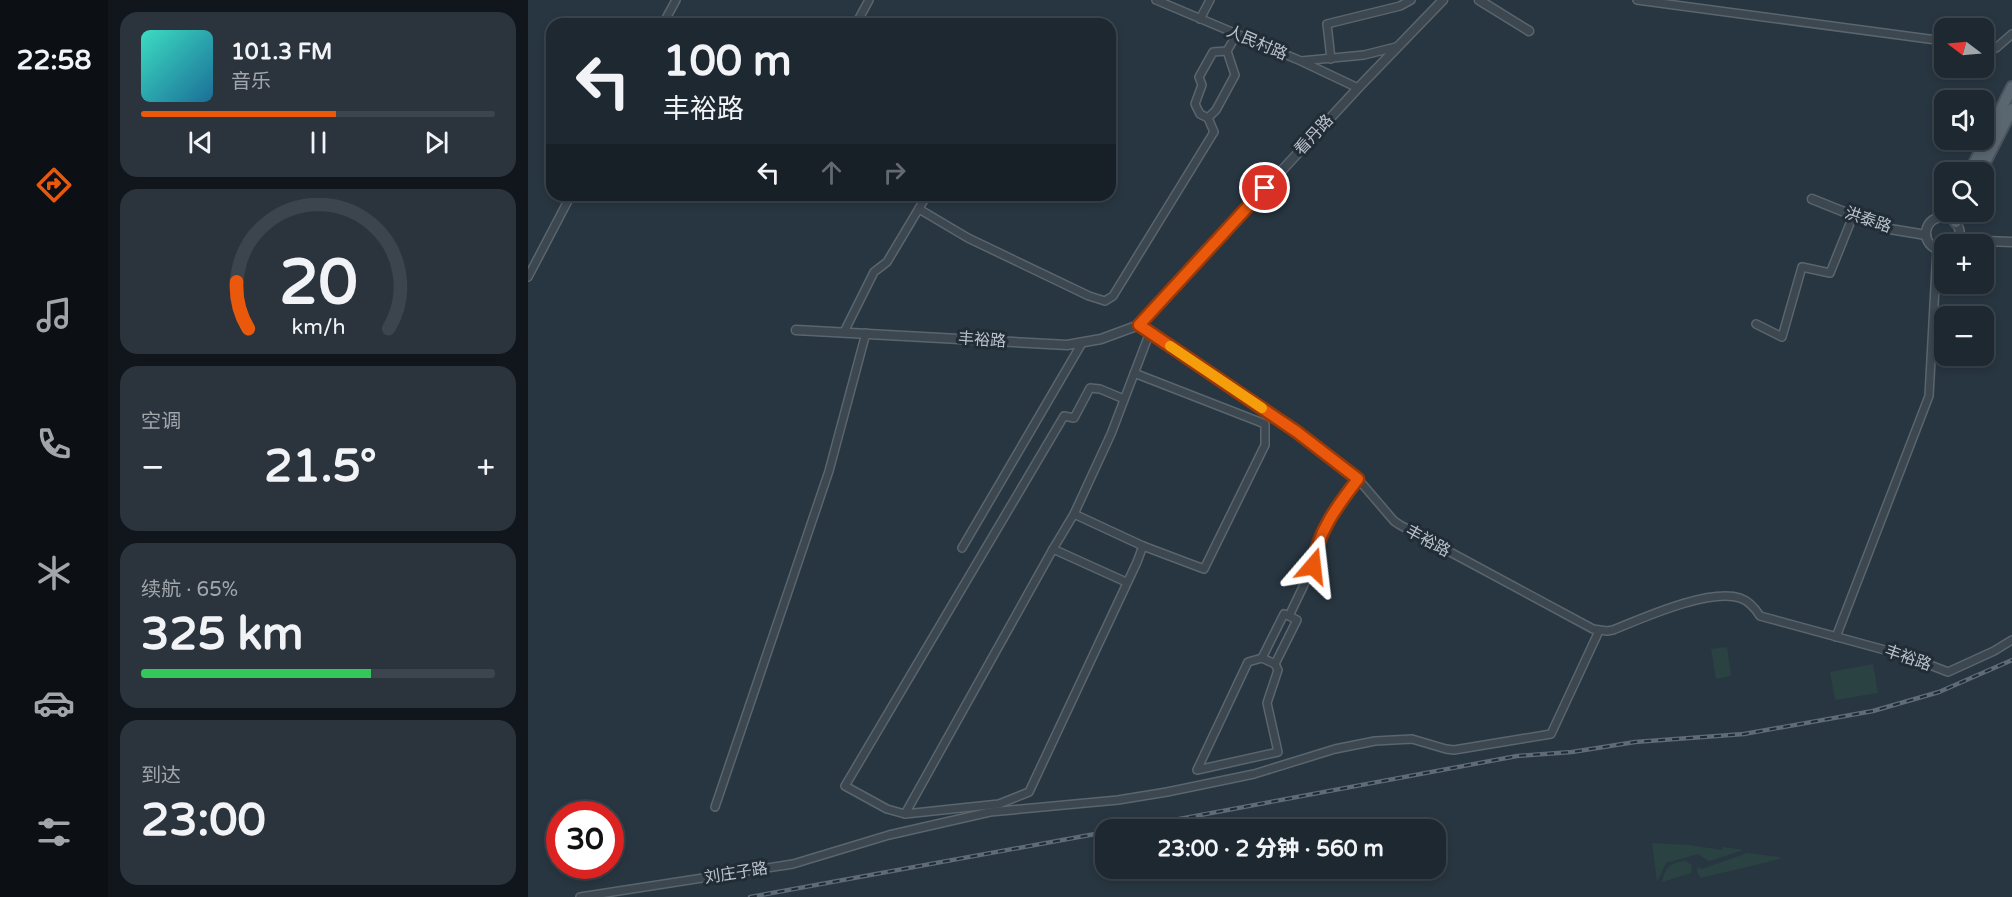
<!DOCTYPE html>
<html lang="zh">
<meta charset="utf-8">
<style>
:root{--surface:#1e2831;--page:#2b343d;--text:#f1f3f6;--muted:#a1a6ab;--line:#3c444d;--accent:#ea580c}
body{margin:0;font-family:"Varela Round","Noto Sans SC",sans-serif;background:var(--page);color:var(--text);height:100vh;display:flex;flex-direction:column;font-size:22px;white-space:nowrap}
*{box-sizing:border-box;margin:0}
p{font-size:20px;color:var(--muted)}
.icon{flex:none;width:33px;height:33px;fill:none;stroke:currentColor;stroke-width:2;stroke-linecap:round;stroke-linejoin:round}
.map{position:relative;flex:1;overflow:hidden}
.drawer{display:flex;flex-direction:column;gap:12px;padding:12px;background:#10161b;width:420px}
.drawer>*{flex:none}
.top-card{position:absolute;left:18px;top:18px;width:570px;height:183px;border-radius:18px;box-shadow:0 3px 9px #0003,0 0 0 2px var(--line);background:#1e2831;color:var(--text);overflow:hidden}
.needle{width:39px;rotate:286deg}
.controls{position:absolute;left:1406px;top:18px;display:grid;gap:12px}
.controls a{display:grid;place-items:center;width:60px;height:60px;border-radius:12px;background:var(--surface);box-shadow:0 3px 9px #0003,0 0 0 2px var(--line);font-size:30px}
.speed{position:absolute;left:18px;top:801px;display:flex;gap:12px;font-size:30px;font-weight:700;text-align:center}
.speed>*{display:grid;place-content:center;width:78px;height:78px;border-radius:50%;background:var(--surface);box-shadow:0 3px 9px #0003,0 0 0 2px var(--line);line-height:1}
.speed .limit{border:9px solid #d22;background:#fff;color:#111}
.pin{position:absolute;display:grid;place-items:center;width:51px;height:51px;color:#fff;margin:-26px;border:3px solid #fff;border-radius:50%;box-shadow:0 2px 6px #0007}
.me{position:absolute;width:66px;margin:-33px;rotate:17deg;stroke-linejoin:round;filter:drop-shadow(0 0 4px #0008)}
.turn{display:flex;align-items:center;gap:21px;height:126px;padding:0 18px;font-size:27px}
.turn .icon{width:78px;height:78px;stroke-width:2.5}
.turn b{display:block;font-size:42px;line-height:51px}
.lanes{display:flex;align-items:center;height:57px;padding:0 18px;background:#0003;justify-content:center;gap:30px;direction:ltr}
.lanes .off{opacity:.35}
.big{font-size:45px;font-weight:800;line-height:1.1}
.drawer .tile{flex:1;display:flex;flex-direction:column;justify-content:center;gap:9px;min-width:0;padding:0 21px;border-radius:18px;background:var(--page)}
.drawer .dial{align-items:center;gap:0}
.dial svg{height:156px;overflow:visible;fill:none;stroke:var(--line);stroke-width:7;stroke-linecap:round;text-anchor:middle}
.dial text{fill:var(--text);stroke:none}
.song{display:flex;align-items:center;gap:18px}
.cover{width:72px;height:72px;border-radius:9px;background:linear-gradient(135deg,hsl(170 70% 55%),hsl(200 70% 35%))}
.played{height:6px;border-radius:3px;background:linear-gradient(90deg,var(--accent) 55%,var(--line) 55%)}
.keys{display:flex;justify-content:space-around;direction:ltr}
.heat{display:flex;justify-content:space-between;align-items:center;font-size:33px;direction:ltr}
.charge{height:9px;border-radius:4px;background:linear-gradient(90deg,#34c759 65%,var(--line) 0)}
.trip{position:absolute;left:567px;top:819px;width:351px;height:60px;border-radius:18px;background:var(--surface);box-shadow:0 3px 9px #0003,0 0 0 2px var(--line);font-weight:800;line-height:60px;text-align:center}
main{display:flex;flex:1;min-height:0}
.dock{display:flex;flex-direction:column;width:108px;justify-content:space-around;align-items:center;background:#0c1014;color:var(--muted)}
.dock .icon{width:42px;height:42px}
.dock .selected{color:var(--accent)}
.dock b{font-size:27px;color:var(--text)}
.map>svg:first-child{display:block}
.green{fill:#2a4241}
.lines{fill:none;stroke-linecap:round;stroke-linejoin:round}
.minor-casing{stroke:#5a656e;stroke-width:10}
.tertiary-casing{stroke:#5a656e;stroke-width:11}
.primary-casing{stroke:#49535d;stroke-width:14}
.minor{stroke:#3c4750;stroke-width:7}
.tertiary{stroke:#3c4750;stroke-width:8}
.primary{stroke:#5a6770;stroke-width:10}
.rail-casing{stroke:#5f6c77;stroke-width:4.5}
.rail{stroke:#212c36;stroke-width:2;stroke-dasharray:7;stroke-linecap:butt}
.route-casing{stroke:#983908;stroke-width:15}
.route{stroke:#ea580c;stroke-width:10}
.slow{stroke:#f59e0b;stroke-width:10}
.labels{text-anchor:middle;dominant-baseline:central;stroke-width:6;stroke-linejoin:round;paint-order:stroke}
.street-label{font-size:16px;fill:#b9c2cb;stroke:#212c36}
</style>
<main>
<nav class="dock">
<b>22:58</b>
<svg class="icon selected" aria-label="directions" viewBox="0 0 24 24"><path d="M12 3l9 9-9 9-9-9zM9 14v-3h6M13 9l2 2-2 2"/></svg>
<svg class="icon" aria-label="music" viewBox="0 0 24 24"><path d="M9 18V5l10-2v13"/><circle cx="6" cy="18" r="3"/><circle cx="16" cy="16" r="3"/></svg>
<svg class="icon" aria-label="phone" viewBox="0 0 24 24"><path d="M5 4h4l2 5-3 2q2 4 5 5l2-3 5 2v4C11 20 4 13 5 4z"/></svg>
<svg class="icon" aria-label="climate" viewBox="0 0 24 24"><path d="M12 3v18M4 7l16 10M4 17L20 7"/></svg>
<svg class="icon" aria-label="car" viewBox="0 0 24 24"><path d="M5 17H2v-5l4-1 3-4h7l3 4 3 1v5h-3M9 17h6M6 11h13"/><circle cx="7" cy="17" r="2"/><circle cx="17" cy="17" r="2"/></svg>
<svg class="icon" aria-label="filters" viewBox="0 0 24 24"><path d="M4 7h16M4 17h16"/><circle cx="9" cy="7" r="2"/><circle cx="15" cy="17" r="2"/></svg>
</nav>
<section class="drawer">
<div class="tile">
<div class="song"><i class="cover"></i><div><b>101.3 FM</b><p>音乐</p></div></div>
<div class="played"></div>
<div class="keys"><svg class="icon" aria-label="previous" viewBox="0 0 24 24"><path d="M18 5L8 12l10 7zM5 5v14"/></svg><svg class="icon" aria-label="pause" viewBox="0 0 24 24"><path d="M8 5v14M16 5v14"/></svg><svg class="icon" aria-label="next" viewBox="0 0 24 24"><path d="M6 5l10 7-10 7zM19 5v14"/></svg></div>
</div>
<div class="tile dial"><svg viewBox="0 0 100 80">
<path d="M14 69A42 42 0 1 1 86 69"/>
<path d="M14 69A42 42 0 0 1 8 45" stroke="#ea580c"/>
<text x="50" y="56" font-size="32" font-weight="700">20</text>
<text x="50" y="72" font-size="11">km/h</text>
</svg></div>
<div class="tile"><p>空调</p>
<div class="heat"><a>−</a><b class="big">21.5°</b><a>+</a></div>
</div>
<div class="tile"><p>续航 · 65%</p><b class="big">325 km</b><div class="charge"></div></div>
<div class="tile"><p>到达</p><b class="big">23:00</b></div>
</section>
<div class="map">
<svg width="1484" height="897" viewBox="0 0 1484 897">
<rect width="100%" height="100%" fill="#283641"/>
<g class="green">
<path d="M 1199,647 L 1203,676 L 1188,679 L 1183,649 Z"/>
<path d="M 1345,664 L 1350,693 L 1307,700 L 1302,672 Z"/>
<path d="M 1124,843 L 1161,845 L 1194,850 L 1195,847 L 1216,850 L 1185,860 L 1181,861 L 1170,854 L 1138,863 L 1129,882 Z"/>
<path d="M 1219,853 L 1252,857 L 1252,859 L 1173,878 L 1169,872 L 1170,867 L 1174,869 Z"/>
<path d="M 1158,861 L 1164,865 L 1163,873 L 1134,882 C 1137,867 1143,862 1158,861 Z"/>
</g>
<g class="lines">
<defs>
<g id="minor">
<path d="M 628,0 L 773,61 L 836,55 L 868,47"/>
<path d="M 1109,0 L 1416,41"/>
<path d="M 672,19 L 682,0"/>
<path d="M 135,24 L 148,0"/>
<path d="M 328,24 L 341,0"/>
<path d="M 1455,46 L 1468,48 L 1484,34"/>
<path d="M 803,59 L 799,24 L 872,6 L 883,0"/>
<path d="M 775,62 L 830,88"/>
<path d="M 680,118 L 672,114 L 667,104 L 674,85 L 671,77 L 685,52 L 699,51"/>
<path d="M 391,209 L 440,238 L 561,296 L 577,301 L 585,296 L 686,132 L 680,118 L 688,110 L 707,75 L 699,51 L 709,34"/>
<path d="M 0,277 L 43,195"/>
<path d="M 1228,324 L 1254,337 L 1274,267 L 1302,273 L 1325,216"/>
<path d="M 611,325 L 795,451 L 830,479 L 866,521 L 872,525 L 1065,629 L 1079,631 L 1085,630 C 1115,618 1181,588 1212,598 C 1221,601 1227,608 1232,616 L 1379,656 L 1420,672 L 1466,651 L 1484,640"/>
<path d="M 316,332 L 346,272 L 359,262 L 399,195"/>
<path d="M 606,373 L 737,424 L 737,445 L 676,569 L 615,546 L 546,514 L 583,434 L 622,332"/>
<path d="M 546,514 L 525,549 L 598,582"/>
<path d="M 434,548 L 554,343"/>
<path d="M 525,549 L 377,814 L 471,804 L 501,792 L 609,562 L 615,546"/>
<path d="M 761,616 L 769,620 L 747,664 L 734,658 L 756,614 L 761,616 L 785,566 L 786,555 L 804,513 L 830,479"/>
<path d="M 1308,637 L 1401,396 L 1409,250"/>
<path d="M 734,658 L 720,662 L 669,770 L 750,752 L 739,703 L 750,670 L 747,664"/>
<path d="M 187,807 L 301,471 L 338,333"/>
<path d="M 377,814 L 359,809 L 317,786 L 536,416 L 546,418 L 562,388 L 572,389 L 596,399"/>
<path d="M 52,897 L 265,864 L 361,835 L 462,812 L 590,800 L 639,792 L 726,774 L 807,749 L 847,741 L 884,739 L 918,749 L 926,750 L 1023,734 L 1071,631"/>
</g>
<g id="tertiary">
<path d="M 951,0 L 1001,31"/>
<path d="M 1284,199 L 1356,228 L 1398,235"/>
<path d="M 1431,240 L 1484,242"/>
<path d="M 1416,251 C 1389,248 1394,213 1420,217 C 1432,223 1435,234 1428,244"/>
<path d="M 268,330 L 539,345 L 573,339 L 611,325 L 830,88 L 915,0"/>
</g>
<g id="primary">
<path d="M 1442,172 L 1484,87"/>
<path d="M 1452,172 L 1484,109"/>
<path d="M 1420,217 L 1423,212"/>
<path d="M 1428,222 L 1433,212"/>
</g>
</defs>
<use href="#minor" class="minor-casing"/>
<use href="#tertiary" class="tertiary-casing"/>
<use href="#primary" class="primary-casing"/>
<use href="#minor" class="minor"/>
<use href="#tertiary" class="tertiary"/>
<use href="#primary" class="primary"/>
<defs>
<g id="rail">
<path d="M 592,830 L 989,756 L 1044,752 L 1107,742 L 1216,734 L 1345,711 L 1411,692 L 1484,660"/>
<path d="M 222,897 L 578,832"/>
</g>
</defs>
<use href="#rail" class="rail-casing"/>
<use href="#rail" class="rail"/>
</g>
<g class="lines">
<defs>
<path id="route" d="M 737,188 L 611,325 L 769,432 L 830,479 C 810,505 789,532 785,566"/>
</defs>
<use href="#route" class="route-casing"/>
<use href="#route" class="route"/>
<path class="slow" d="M 642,346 L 734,408"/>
</g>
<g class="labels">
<g class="street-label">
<text transform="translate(729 43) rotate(23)">人民村路</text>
<text transform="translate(786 135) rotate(-47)">看丹路</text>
<text transform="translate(1340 220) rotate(19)">洪泰路</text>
<text transform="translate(454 340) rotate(4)">丰裕路</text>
<text transform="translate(900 541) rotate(29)">丰裕路</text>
<text transform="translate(1380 658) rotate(19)">丰裕路</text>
<text transform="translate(208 873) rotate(-9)">刘庄子路</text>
</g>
</g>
</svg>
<div class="controls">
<a><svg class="needle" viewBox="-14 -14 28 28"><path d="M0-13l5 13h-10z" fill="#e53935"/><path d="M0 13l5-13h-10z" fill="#a1a6ab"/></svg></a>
<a><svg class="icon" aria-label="sound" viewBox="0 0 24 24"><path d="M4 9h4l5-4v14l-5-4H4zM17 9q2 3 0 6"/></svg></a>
<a><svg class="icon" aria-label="search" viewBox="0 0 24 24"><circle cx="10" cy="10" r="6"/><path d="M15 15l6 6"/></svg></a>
<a>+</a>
<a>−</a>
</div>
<div class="speed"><div class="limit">30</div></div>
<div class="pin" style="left:737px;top:188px;background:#d93025"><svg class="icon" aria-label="arrive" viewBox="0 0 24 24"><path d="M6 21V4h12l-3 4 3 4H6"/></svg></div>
<svg class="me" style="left:785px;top:566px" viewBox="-20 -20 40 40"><path d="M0-17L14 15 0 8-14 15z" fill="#ea580c" stroke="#fff" stroke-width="4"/></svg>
<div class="trip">23:00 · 2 分钟 · 560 m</div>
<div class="top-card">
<div class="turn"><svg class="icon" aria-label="left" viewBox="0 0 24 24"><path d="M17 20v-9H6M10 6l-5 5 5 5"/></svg><div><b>100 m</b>丰裕路</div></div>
<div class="lanes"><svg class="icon" aria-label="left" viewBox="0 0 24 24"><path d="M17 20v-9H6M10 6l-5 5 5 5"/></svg><svg class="icon off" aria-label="ahead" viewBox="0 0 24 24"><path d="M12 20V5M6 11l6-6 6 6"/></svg><svg class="icon off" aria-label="right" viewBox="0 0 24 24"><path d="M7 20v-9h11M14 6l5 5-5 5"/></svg></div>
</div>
</div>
</main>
